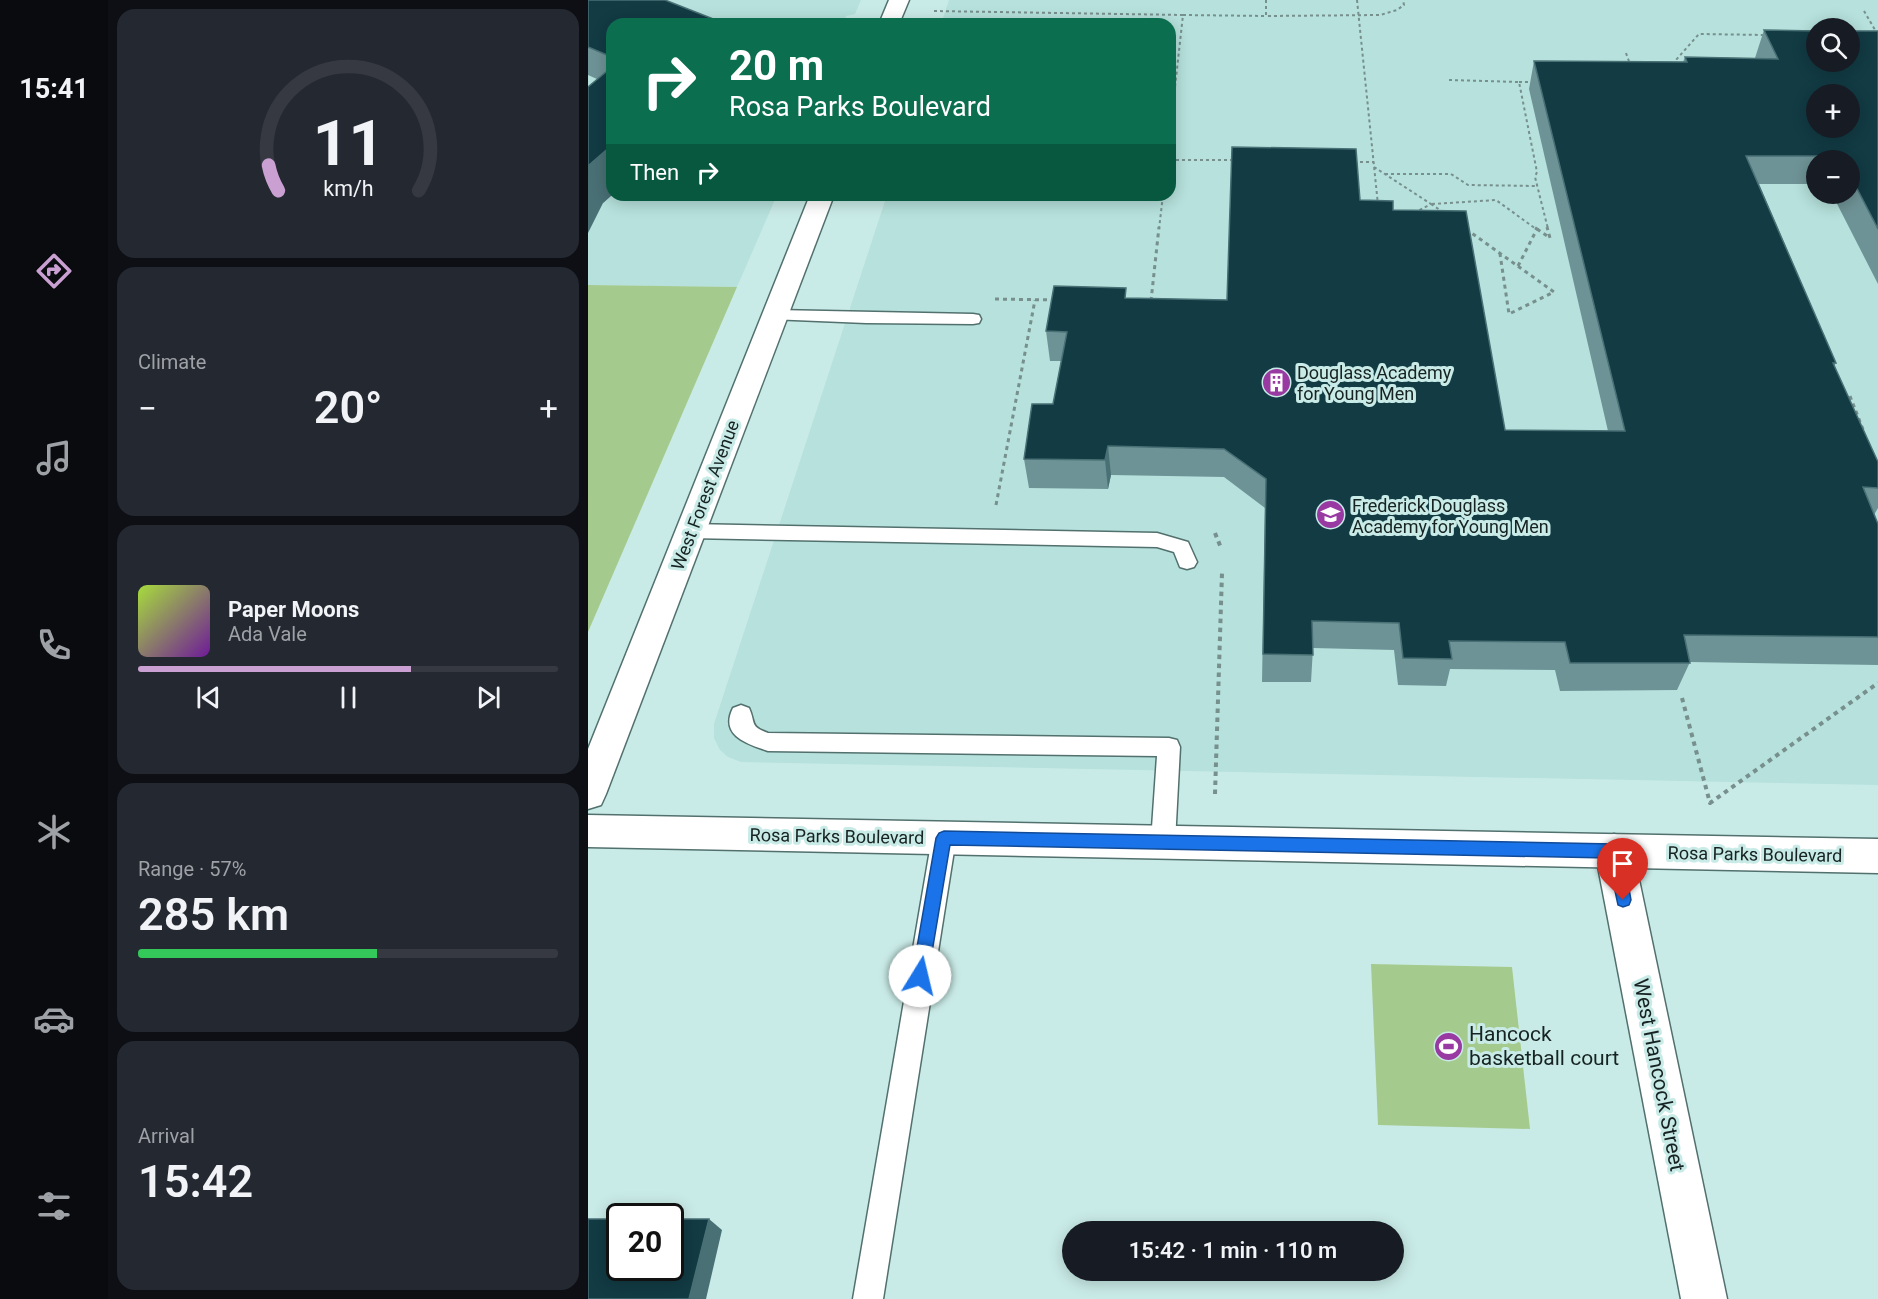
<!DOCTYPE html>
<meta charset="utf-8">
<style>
:root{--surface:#171b24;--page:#242831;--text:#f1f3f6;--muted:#9ea1a6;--line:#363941;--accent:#c9a0d1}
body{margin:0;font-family:Roboto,sans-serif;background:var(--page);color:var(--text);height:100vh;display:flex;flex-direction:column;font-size:22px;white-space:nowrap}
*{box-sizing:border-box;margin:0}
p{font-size:20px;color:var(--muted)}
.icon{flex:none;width:33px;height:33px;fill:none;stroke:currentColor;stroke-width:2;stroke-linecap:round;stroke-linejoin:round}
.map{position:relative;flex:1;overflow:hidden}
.details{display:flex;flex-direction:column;gap:9px;padding:9px;background:#0d0f14;width:480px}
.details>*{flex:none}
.guide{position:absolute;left:18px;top:18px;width:570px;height:183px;border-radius:18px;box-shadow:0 3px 15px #0003;background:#0b6e4f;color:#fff;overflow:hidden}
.buttons{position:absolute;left:1218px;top:18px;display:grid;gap:12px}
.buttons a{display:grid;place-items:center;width:54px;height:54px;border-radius:50%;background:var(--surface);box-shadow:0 3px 15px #0003;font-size:30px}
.speed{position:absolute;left:18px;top:1203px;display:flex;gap:12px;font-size:30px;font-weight:700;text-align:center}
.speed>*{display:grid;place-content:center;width:78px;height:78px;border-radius:50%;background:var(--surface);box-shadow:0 3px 15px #0003;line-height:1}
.speed .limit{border:3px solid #111;border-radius:9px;background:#fff;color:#111}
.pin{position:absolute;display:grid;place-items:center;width:51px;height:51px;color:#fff;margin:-62px -26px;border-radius:50% 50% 50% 0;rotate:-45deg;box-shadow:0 0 6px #0007}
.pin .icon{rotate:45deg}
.me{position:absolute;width:66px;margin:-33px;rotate:9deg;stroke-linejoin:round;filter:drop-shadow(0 0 4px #0008)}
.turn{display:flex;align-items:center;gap:21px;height:126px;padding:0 24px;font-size:27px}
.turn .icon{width:78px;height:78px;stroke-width:2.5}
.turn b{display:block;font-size:42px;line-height:51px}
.then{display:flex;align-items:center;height:57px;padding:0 24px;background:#0003;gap:12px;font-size:22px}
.big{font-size:45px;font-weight:600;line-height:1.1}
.details .tile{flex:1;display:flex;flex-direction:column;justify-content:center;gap:9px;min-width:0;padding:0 21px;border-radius:18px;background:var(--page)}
.details .dial{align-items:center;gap:0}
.dial svg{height:156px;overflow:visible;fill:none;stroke:var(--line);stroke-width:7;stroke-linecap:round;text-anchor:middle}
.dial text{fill:var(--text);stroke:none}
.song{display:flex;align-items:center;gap:18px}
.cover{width:72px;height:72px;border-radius:9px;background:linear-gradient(135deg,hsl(80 70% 55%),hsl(280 70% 35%))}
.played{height:6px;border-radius:3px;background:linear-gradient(90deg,var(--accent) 65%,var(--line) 65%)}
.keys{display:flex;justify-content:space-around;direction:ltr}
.heat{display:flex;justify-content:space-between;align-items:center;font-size:33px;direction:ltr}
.charge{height:9px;border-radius:4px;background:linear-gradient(90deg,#34c759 57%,var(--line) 0)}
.trip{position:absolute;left:474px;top:1221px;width:342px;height:60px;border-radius:30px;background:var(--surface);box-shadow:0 3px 15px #0003;font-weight:600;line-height:60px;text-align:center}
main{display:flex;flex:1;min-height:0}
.dock{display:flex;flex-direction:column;width:108px;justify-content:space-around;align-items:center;background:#090b0e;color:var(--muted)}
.dock .icon{width:42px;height:42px}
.dock .selected{color:var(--accent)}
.dock b{font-size:27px;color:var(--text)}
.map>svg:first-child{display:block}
.built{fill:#b6e1dc;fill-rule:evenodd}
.green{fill:#a5ca8e}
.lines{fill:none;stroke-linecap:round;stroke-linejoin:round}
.service-casing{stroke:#52706d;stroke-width:3}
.minor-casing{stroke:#52706d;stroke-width:3}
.tertiary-casing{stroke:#52706d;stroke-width:3}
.path-far2{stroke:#778f8d;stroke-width:2;stroke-dasharray:3 3;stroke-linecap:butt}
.path-far1{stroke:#778f8d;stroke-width:3;stroke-dasharray:4 4;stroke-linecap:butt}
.path{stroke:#778f8d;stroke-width:4;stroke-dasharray:4.5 4.5;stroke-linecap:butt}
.service{fill:#fff;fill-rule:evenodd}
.minor{fill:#fff;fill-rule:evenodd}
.tertiary{fill:#fff;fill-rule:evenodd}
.wall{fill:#6e9396}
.shaded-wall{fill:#497075}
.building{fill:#123b44;stroke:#497075;stroke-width:1.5;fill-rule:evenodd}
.route{fill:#1a73e8;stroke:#114b97;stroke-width:1.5}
.labels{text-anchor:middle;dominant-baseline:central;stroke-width:6;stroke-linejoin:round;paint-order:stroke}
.poi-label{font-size:18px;fill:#162322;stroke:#c9ebe7;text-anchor:start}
.street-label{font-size:18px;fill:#162322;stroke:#c9ebe7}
.near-poi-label{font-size:21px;fill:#162322;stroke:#c9ebe7;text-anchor:start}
.near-street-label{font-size:21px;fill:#162322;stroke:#c9ebe7}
</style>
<main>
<nav class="dock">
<b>15:41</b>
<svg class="icon selected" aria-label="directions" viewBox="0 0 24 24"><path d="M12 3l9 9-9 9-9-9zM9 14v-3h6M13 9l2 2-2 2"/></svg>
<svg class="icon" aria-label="music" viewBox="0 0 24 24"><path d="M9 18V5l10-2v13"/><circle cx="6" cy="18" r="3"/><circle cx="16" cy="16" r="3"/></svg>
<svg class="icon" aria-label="phone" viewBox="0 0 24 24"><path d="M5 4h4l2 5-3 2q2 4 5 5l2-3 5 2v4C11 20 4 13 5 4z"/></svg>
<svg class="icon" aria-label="climate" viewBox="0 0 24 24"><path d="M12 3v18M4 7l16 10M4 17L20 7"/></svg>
<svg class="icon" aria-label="car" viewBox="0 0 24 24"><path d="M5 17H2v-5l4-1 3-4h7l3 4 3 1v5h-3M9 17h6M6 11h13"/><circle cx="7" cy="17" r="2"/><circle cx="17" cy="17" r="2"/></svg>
<svg class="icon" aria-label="filters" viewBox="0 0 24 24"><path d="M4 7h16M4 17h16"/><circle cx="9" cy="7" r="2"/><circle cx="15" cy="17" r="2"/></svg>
</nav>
<section class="details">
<div class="tile dial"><svg viewBox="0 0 100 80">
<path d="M14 69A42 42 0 1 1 86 69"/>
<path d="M14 69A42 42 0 0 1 9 56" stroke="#c9a0d1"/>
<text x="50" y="56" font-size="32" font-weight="700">11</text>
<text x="50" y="72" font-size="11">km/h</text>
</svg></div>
<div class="tile"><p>Climate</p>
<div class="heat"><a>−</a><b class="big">20°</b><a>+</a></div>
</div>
<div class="tile">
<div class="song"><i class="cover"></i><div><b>Paper Moons</b><p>Ada Vale</p></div></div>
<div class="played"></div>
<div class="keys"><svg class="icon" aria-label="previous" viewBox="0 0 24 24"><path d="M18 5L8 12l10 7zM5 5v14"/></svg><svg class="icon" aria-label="pause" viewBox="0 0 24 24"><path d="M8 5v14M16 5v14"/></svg><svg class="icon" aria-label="next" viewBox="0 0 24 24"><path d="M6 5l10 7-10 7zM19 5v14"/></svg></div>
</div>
<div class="tile"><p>Range · 57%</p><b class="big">285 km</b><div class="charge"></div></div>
<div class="tile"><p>Arrival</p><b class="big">15:42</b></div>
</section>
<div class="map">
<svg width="1290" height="1299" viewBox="0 0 1290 1299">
<rect width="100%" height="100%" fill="#c9ebe7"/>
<g class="built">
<path d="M 0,0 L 273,0 L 267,14 L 258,16 L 255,24 L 24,24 L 24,195 L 189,195 L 149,287 L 0,285 Z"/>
<path d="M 361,0 L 1290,0 L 1290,785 L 153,762 L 140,757 L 132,750 L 126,738 L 126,724 L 299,195 L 582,195 L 582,24 L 353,24 ZM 1228,28 L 1262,28 L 1262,62 L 1228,62 ZM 1228,94 L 1262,94 L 1262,128 L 1228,128 ZM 1228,160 L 1262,160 L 1262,194 L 1228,194 Z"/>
</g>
<g class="green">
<path d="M 0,285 L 149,287 L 0,632 Z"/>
<path d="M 783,964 L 924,967 L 942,1129 L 790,1125 Z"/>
</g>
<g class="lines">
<defs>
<g id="service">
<path d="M 188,310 L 385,314 L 391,315 L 393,319 L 391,323 L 385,324 L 278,323 L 182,319 L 180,315 L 182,311 Z"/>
<path d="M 102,524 L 569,533 L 600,542 L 609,562 L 606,567 L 599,569 L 592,567 L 586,552 L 569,547 L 102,538 L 95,536 L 92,531 L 95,526 Z"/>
<path d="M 153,705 L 161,708 C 168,723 161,726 180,733 L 581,738 L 589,740 L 592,747 L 587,842 L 583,849 L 575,852 L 567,849 L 563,842 L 569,756 L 180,751 C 160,744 131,736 145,708 Z"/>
<path d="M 356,828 L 364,831 L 368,838 L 295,1299 L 265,1299 L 344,838 L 348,831 Z"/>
</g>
<path id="minor" d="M 1026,834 L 1039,839 L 1045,851 L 1139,1299 L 1093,1299 L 1007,851 L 1013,839 Z"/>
<g id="tertiary">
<path d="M 301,0 L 321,0 L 311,24 L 291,24 Z"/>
<path d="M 222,195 L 246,195 L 18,794 L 13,805 L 0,809 L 0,749 Z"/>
<path d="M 0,815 L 1290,839 L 1290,873 L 0,847 Z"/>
</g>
</defs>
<use href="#service" class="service-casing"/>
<use href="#minor" class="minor-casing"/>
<use href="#tertiary" class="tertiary-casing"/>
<g class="path-far2">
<path d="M 678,0 L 678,16 L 792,15 L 809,10 L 816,5 L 815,0"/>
<path d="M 769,0 L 790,205"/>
<path d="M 346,11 L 595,15 L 582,132"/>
<path d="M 1276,11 L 1290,35"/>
<path d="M 595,15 L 678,16"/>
<path d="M 1038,53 L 1043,67"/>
<path d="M 1088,65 L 1087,61 L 1111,34 L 1177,35"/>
<path d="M 861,80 L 931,82 L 949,172 L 947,177 L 960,229"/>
<path d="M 931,82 L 945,82"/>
<path d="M 582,160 L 647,160"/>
<path d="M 766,162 L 786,162"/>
<path d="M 786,167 L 843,204 L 828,212"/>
<path d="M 797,174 L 863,174 L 880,185 L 949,186"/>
<path d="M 843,204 L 855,212"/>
<path d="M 844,204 L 908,200 L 948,229"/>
<path d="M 571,229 L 575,195"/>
</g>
<g class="path-far1">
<path d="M 878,229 L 966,292 L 921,314 L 912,254"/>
<path d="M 949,229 L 962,238 L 959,227"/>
<path d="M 930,266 L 949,229 L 946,227"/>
<path d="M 407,299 L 468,300"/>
<path d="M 563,301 L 571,227"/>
<path d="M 1262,396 L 1276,432"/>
<path d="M 408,505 L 447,300"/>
</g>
<g class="path">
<path d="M 627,533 L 633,548"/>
<path d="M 1094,698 L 1122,803 L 1290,683"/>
<path d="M 627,794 L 634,573"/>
</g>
<use href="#service" class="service"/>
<use href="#minor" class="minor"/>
<use href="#tertiary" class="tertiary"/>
</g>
<g class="wall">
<path d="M 0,0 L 24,24 L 24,195 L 15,203 L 9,79 L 0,75 Z"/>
<path d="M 1176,30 L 1290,31 L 1290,284 L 1244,194 L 1262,194 L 1262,160 L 1228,160 L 1228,184 L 1171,184 L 1248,363 L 1246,366 L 1290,462 L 1290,508 L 1286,515 L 1290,524 L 1290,665 L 1102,662 L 1089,690 L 972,691 L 967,670 L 862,669 L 858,686 L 810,685 L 806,650 L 725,648 L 723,682 L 674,682 L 677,508 L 636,477 L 523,475 L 520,489 L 441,488 L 436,459 L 465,404 L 473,361 L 462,361 L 458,331 L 539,298 L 639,300 L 772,200 L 805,210 L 917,430 L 1020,431 L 941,89 L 946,61 L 1095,62 L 1097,57 L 1167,58 Z"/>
</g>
<g class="shaded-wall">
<path d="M 24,145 L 24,195 L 15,203 L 0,233 L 0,166 Z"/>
<path d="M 520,446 L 523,475 L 520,489 L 517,460 Z"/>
<path d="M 121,1219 L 134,1230 L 118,1299 L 101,1299 Z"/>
</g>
<g class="building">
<path d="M 0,0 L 77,0 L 138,24 L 24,24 L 24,57 L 0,47 Z"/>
<path d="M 1176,30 L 1228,31 L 1228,62 L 1262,62 L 1262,31 L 1290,31 L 1290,229 L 1262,175 L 1262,160 L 1254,160 L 1251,156 L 1158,156 L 1248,363 L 1245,363 L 1290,462 L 1290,488 L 1275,487 L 1290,524 L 1290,637 L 1096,635 L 1102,663 L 982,663 L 977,642 L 861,641 L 864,659 L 815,658 L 811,623 L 724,621 L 725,655 L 675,654 L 678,479 L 636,449 L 520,446 L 517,460 L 436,459 L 444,404 L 465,404 L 479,332 L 458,331 L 466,286 L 538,288 L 537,298 L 639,300 L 644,147 L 768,149 L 772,200 L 805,201 L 805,210 L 878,211 L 917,430 L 1037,431 L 946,61 L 1099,62 L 1097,57 L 1190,59 ZM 1228,94 L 1262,94 L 1262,128 L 1228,128 Z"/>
<path d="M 24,67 L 24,145 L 0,166 L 0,87 Z"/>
<path d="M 0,1219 L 32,1219 L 32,1268 L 82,1268 L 82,1219 L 121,1219 L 101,1299 L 0,1299 Z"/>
</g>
<path class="route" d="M 356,831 L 1026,844 L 1032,846 L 1034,851 L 1043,900 L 1041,905 L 1035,907 L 1030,905 L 1020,858 L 362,845 L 340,976 L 338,982 L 332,984 L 326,982 L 324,976 L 348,838 L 351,833 Z"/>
<defs>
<symbol id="building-disc" viewBox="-11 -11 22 22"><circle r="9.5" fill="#993aa3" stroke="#c9ebe7"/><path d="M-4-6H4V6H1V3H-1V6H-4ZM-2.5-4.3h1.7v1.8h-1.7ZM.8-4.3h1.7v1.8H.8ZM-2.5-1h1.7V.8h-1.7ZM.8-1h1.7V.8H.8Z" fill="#fff"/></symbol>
<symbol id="school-disc" viewBox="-11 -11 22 22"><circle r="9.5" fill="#993aa3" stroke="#c9ebe7"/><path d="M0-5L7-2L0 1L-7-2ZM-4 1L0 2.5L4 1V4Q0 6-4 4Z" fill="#fff"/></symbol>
<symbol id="stadium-disc" viewBox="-11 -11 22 22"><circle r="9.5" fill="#993aa3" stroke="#c9ebe7"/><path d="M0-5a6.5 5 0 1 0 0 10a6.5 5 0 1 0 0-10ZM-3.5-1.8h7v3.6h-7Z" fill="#fff"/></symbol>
</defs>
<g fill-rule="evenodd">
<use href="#building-disc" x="672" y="366" width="33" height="33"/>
<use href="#school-disc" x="726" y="498" width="33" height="33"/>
<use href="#stadium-disc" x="844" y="1030" width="33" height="33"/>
</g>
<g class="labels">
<g class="poi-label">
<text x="709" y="372">Douglass Academy<tspan x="709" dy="21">for Young Men</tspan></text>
<text x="764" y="505">Frederick Douglass<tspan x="764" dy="21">Academy for Young Men</tspan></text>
</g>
<g class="street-label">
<text transform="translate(117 495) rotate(-69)">West Forest Avenue</text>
<text transform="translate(249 836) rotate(1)">Rosa Parks Boulevard</text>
<text transform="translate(1167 854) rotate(1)">Rosa Parks Boulevard</text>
</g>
<g class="near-poi-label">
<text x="881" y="1034">Hancock<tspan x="881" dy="24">basketball court</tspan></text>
</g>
<g class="near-street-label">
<text transform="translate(1071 1075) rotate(79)">West Hancock Street</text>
</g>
</g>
</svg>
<div class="buttons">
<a><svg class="icon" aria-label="search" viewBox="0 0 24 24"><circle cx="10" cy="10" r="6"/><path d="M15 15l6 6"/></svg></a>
<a>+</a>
<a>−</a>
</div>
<div class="speed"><div class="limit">20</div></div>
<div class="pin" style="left:1035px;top:900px;background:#d93025"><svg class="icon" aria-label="arrive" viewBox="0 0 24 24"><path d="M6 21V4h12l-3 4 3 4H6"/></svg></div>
<svg class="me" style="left:332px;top:976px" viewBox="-20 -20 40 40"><circle r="19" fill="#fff"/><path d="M0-13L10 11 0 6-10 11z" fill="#1a73e8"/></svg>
<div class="trip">15:42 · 1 min · 110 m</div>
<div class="guide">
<div class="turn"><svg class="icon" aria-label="right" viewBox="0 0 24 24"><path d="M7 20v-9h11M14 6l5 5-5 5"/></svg><div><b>20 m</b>Rosa Parks Boulevard</div></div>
<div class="then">Then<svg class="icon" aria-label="right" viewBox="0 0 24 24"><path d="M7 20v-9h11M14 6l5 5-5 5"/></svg></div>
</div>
</div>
</main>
